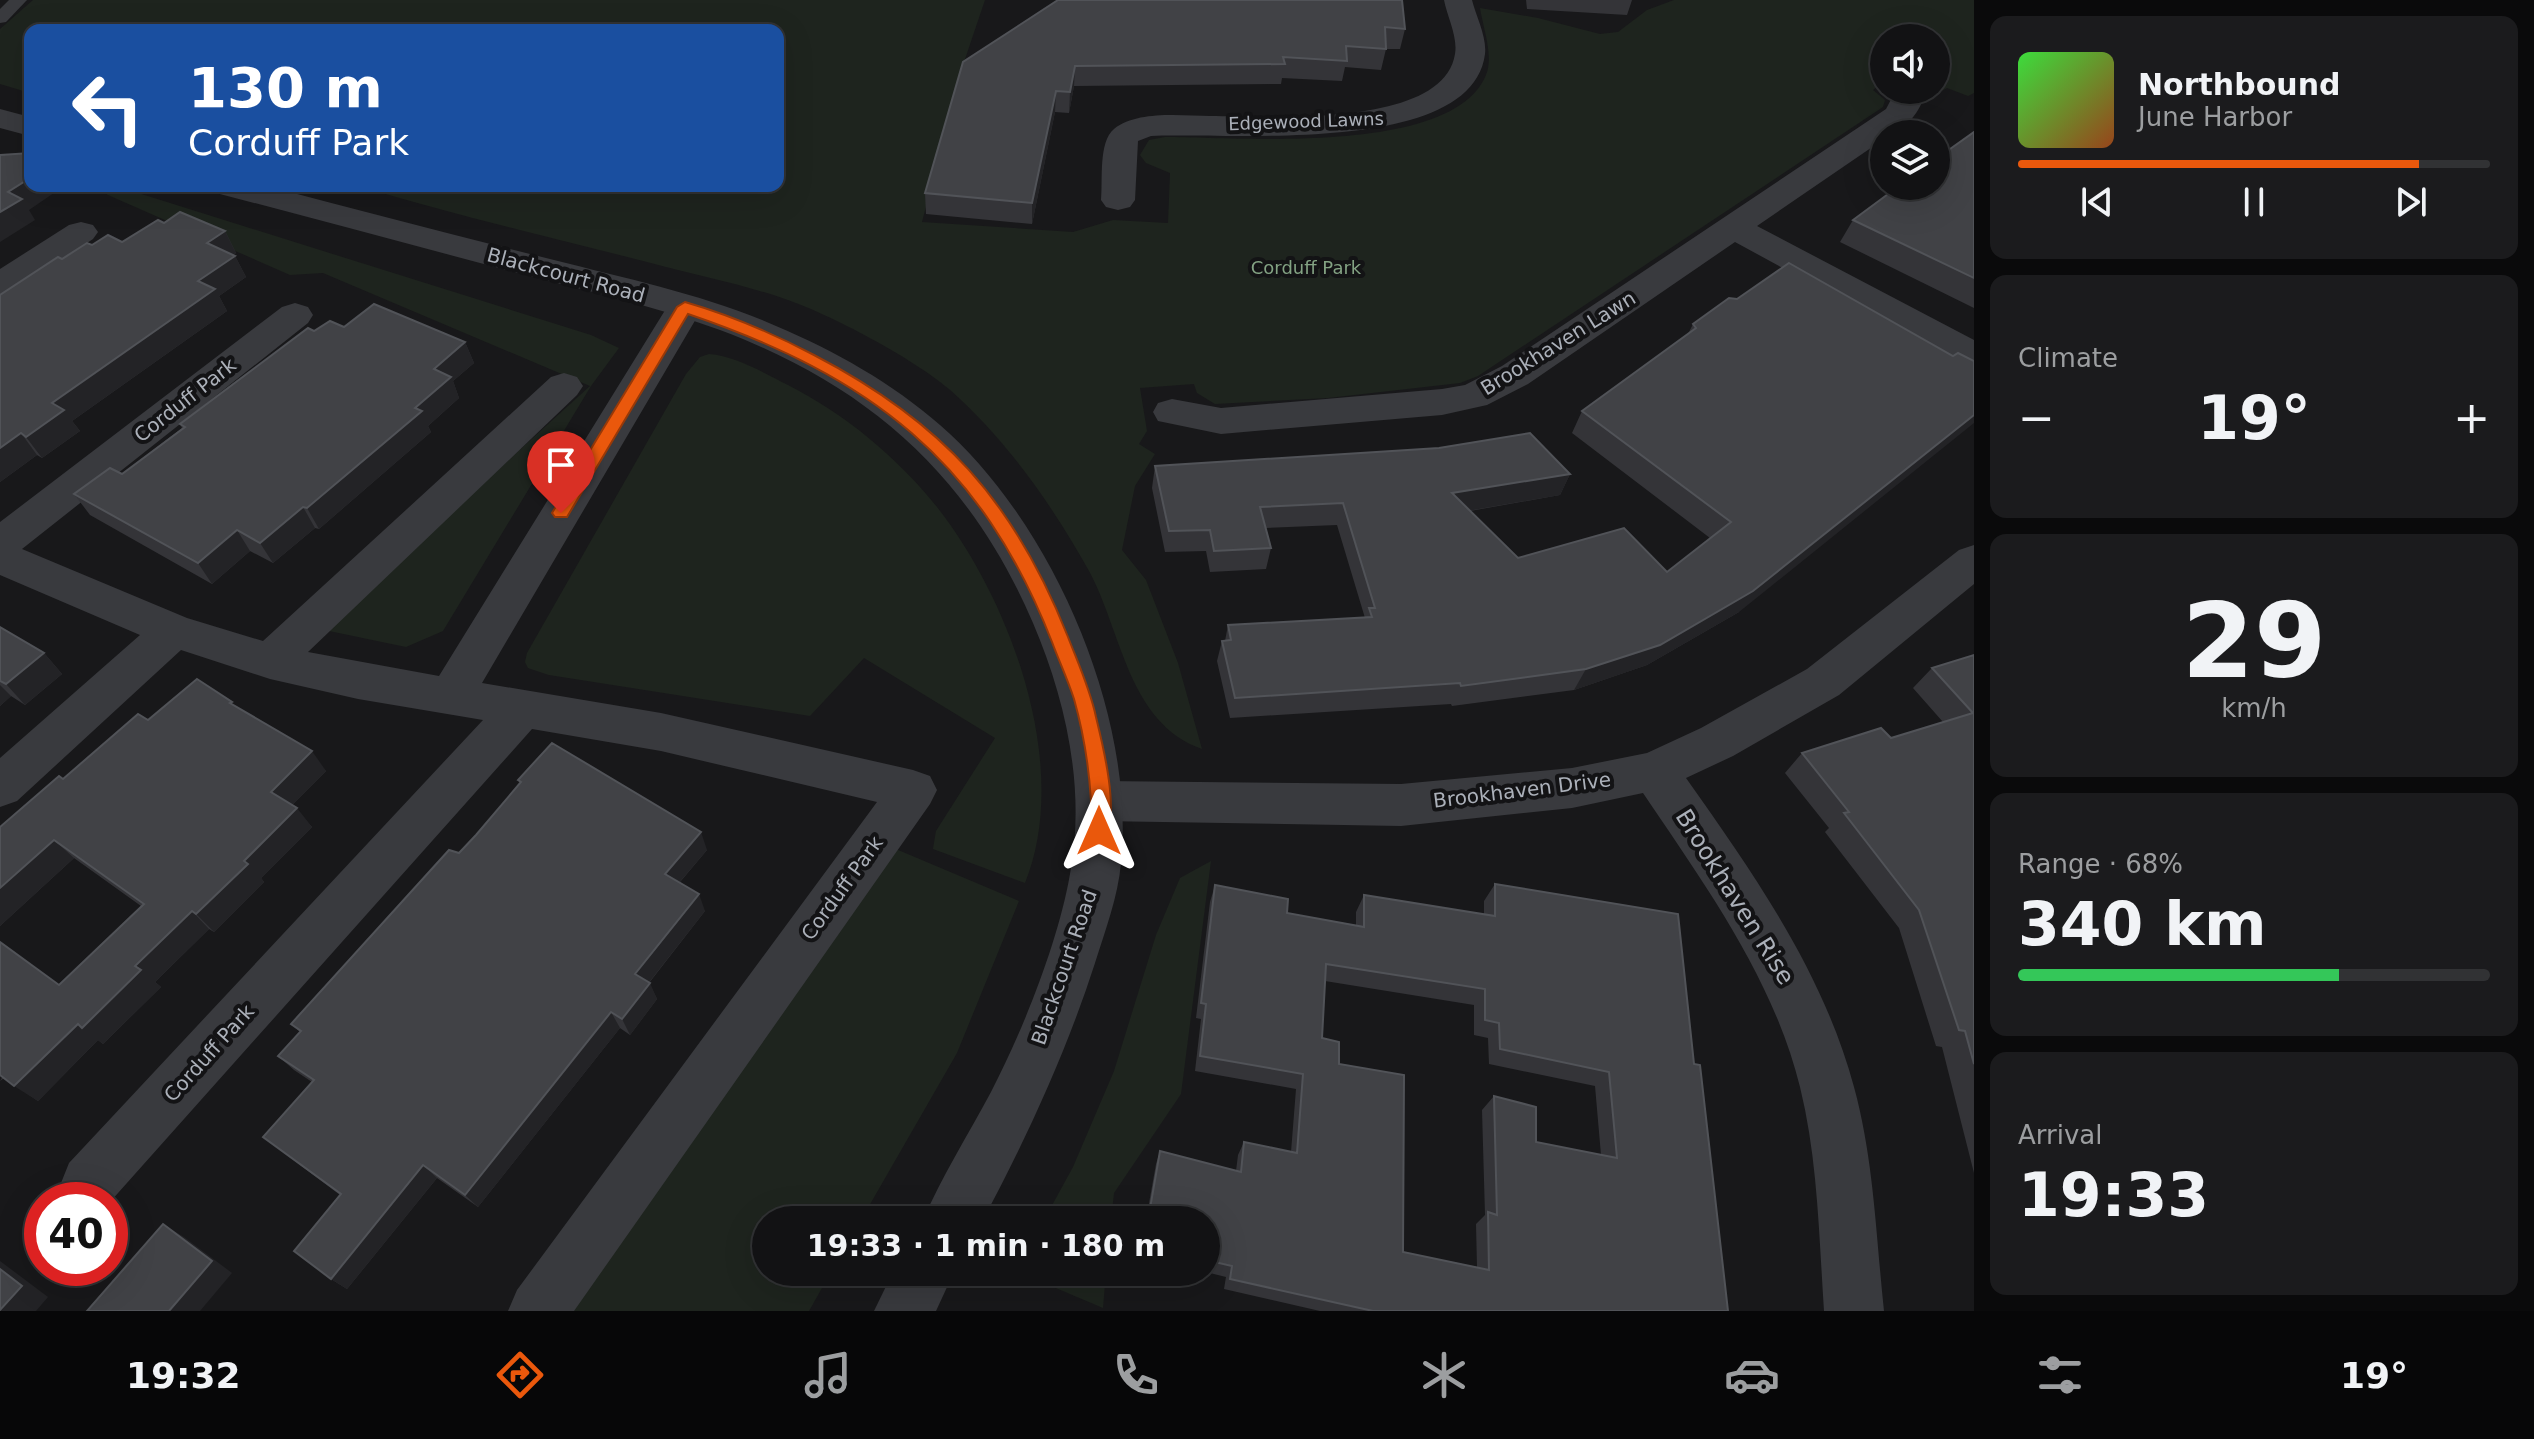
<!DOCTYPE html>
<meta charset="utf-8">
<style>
:root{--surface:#121214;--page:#1b1b1d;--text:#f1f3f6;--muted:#9c9ea0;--line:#313234;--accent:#ea580c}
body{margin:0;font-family:"DejaVu Sans",sans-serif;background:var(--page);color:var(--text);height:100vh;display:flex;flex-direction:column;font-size:30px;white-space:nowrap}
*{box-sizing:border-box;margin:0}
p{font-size:26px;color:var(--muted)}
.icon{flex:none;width:44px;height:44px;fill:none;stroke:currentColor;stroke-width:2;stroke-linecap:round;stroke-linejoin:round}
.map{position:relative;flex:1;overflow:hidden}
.sheet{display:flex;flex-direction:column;gap:16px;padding:16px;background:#0a0a0b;width:560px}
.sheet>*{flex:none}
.top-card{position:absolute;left:24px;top:24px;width:760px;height:168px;border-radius:16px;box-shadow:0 8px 32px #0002,0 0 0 2px var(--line);background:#1a4fa0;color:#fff;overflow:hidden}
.tools{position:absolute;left:1870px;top:24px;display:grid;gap:16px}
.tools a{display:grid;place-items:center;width:80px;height:80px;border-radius:50%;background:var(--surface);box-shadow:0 8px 32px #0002,0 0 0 2px var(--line);font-size:40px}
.speed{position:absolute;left:24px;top:1182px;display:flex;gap:16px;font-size:40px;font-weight:700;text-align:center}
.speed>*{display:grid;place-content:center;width:104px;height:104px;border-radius:50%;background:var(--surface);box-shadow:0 8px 32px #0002,0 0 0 2px var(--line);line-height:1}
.speed .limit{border:12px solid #d22;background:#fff;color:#111}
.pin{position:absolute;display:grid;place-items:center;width:68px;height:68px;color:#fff;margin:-82px -34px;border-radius:50% 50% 50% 0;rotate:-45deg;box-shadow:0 0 8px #0007}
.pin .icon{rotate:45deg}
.me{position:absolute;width:88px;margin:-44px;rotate:0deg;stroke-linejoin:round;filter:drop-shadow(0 0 6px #0008)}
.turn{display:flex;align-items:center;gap:28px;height:168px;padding:0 32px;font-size:36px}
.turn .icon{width:104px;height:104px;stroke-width:2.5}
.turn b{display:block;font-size:56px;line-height:68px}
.big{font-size:60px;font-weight:600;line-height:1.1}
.sheet .card{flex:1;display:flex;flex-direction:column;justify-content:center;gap:12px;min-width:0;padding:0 28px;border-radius:16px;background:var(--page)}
.sheet .dial{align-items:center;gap:0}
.dial b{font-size:104px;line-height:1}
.song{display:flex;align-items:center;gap:24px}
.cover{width:96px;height:96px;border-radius:12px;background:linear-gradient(135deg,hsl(120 70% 55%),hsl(20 70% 35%))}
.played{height:8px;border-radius:4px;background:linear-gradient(90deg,var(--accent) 85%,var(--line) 85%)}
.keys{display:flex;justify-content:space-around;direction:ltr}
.heat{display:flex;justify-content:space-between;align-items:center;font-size:44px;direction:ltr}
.charge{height:12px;border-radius:6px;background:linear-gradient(90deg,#34c759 68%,var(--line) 0)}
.trip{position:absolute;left:752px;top:1206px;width:468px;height:80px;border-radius:40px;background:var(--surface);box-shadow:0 8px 32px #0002,0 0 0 2px var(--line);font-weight:600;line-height:80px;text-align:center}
.dock{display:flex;height:128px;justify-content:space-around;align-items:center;background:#070708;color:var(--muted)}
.dock .icon{width:56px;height:56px}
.dock .selected{color:var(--accent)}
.dock b{font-size:36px;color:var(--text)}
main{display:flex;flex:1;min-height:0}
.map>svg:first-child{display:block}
.green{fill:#1e241e}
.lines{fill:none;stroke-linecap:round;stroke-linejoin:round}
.service{fill:#393a3e;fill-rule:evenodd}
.minor{fill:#393a3e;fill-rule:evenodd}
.tertiary{fill:#393a3e;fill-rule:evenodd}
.wall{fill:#343438;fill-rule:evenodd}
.shaded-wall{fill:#232326}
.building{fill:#414246;stroke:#515358;stroke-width:2;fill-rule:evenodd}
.route{fill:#ea580c;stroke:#983908;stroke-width:2}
.labels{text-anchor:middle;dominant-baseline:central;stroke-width:8;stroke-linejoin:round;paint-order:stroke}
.far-street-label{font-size:18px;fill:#abb0b9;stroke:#131315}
.far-park-label{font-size:18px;fill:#83a283;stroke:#131315}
.street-label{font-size:20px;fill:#abb0b9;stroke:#131315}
.near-street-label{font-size:24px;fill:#abb0b9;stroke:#131315}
</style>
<main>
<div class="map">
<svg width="1974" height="1311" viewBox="0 0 1974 1311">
<rect width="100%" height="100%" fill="#18181a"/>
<g class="green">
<path d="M 33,0 L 985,0 L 961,71 L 922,222 L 1073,232 L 1113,220 L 1168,223 L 1170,173 L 1146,163 L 1140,155 L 1149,140 L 1165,137 C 1239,137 1453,156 1486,75 C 1494,56 1483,28 1480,8 L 1538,18 L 1600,34 L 1618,32 L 1647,10 L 1674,0 L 1974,0 L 1974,93 L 1968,96 L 1947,88 L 1938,93 L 1931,90 L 1936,90 L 1936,38 L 1884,38 L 1884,81 L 1873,90 L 1885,100 L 1883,107 L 1478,376 L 1460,383 L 1328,398 L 1215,404 L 1197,393 L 1194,384 L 1140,388 L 1147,431 L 1139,444 L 1155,454 L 1135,486 L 1122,550 L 1146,580 L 1178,663 L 1202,749 C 1128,723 1122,632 1089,571 C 1052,505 1007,440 949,389 C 914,359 830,314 785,299 C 742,284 695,275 651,263 C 553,238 455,215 358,186 L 778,186 L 778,30 L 30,30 L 30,93 L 0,84 L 0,29 Z"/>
<path d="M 94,186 L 116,186 L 591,335 L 619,348 L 591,386 L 443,631 L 406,647 L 329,631 L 405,554 L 590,386 L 323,273 L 290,275 L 108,195 Z"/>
<path d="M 709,354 C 736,356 764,373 788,385 C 846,415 896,456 937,507 C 1011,601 1072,767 1025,883 L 933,849 L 936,831 L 995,738 L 864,658 L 810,716 L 549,675 L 528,668 L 525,662 L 527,653 L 686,374 L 700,357 Z"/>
<path d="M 891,847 L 1019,901 L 957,1053 L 861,1220 L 766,1220 L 766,1272 L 831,1272 L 809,1311 L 568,1311 Z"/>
<path d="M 1211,861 L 1181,1094 L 1114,1193 L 1111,1220 L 1044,1220 L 1073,1167 L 1114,1071 L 1156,935 L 1180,878 Z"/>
<path d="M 1018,1272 L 1106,1272 L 1103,1308 Z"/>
</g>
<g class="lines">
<path class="service" d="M 9,0 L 27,0 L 6,22 L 0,23 L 0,9 Z"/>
<g class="minor">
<path d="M 1444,0 L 1472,0 C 1476,16 1487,37 1485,54 C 1472,157 1227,132 1151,136 L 1138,141 L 1135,200 L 1130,207 L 1118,210 L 1106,207 L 1101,200 C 1103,181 1098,142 1114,129 C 1138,110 1182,116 1210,116 C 1267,116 1443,129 1455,54 C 1458,37 1447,16 1444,0 Z"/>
<path d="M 1896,90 L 1925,92 C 1922,110 1904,134 1884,134 L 1884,139 L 1757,226 L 1974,340 L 1974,368 L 1961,365 L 1735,242 L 1528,384 L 1487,405 L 1442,415 L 1221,434 L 1158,421 L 1153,412 L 1158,403 L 1172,399 L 1221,408 L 1442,389 L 1465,385 L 1502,366 L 1886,109 Z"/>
<path d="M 81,222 L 93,225 L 98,232 L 93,239 L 12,293 L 0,296 L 0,269 L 69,225 Z"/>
<path d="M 685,295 L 698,299 L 703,307 L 482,683 L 661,713 L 913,770 L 930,776 L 937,790 L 930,804 L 574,1311 L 508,1311 L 517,1290 L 877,802 L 661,751 L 532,729 L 110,1202 L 68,1200 L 61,1183 L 69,1163 L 483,720 L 358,699 L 270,679 L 181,650 L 17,801 L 0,807 L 0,758 L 140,635 L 0,575 L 0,522 L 282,307 L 295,303 L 308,307 L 313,315 L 308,323 L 22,549 L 187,618 L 263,641 L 551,377 L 564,373 L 577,377 L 583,386 L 577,395 L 308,652 L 439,676 L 672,299 Z"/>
<path d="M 1974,545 L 1974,584 L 1839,695 L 1733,756 L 1686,778 C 1754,874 1823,972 1854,1087 C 1874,1160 1876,1237 1884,1311 L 1824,1311 C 1819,1237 1818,1160 1800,1087 C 1773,978 1705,885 1643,793 L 1572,808 L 1401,826 L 1100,821 L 1083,815 L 1076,801 L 1083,787 L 1100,781 L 1401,784 L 1572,768 L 1647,753 L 1701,728 L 1807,669 L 1959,550 Z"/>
</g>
<g class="tertiary">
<path d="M 0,109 L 30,117 L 30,136 L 0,128 Z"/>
<path d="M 212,186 L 267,186 C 362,211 458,236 554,260 C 628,279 706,295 776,326 C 835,351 892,383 940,425 C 1052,522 1136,716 1121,863 C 1118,897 1105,931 1095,963 C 1066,1053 1027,1137 983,1220 L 923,1220 C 942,1176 968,1135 991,1092 C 1023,1030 1058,943 1070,874 C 1086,790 1066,700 1033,623 C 970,476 869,386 720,330 C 655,306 587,291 519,273 C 418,247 317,219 216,193 Z"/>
<path d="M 893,1272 L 954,1272 L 936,1311 L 874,1311 Z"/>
</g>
</g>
<g class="wall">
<path d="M 1058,0 L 1405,29 L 1400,49 L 1386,49 L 1381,70 L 1345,67 L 1342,81 L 1282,78 L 1281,84 L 1074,86 L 1069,113 L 1055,112 L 1032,224 L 926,214 L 925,193 Z"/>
<path d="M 1526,0 L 1632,0 L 1627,15 L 1527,9 Z"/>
<path d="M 1974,132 L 1974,308 L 1840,242 L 1853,220 Z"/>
<path d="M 164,223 L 225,231 L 236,253 L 233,255 L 235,256 L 246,277 L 219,296 L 227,311 L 72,421 L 80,431 L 42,458 L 37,455 L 0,482 L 0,295 L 62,259 L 92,245 L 122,242 Z"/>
<path d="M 1729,298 L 1739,612 L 1647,665 L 1574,690 L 1452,706 L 1451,704 L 1230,718 L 1217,661 L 1222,641 L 1225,641 L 1228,625 L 1365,618 L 1337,525 L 1266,528 L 1271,548 L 1266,569 L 1210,572 L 1206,551 L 1165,552 L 1152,488 L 1155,466 L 1570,474 L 1560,495 L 1470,511 L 1518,558 L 1667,572 L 1710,538 L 1572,433 L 1582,411 L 1688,334 L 1693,324 Z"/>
<path d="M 314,331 L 465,342 L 474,363 L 453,381 L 459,398 L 428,426 L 431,432 L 319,529 L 315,528 L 273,563 L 250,551 L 212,584 L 90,515 L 74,494 L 122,474 L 182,428 L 180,424 Z"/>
<path d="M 0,627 L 44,653 L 62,674 L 25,705 L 11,696 L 0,706 Z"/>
<path d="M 1974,655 L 1974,1173 L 1942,1047 L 1936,1046 L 1899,928 L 1825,832 L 1829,828 L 1785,773 L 1802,753 L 1891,738 L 1943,722 L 1913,688 L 1932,668 Z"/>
<path d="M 236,707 L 326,771 L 292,805 L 312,827 L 261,878 L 264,882 L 214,932 L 209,929 L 155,982 L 161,987 L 103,1044 L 98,1040 L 38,1101 L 4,1078 L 0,1081 L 59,985 L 141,906 L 74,858 L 0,926 L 0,827 L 63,779 Z"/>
<path d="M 518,780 L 707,850 L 680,882 L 705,911 L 649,983 L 657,999 L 630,1035 L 620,1028 L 478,1207 L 437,1178 L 347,1289 L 331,1279 L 340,1195 L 263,1137 L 312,1082 L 294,1070 L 278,1056 L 300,1032 L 291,1024 L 476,835 L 520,783 Z"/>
<path d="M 1495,884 L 1694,1064 L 1728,1311 L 1320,1311 L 1224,1289 L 1226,1277 L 1206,1272 L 1206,1220 L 1146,1220 L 1156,1164 L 1160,1151 L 1236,1171 L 1238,1155 L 1244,1142 L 1291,1152 L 1296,1089 L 1195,1071 L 1201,1019 L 1196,1018 L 1210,902 L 1215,885 L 1287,913 L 1356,925 L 1356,912 L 1364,895 L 1484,914 L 1484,901 ZM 1325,981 L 1474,1005 L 1474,1035 L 1488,1038 L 1489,1064 L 1595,1086 L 1601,1155 L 1536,1142 L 1494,1096 L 1482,1110 L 1485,1215 L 1476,1224 L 1477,1267 L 1403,1252 L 1339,1064 L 1322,1038 Z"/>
</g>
<g class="shaded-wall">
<path d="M 1075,66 L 1074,86 L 1069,113 L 1070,92 Z"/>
<path d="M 1056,91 L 1055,112 L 1032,224 L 1032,203 Z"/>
<path d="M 30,178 L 30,186 L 64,186 L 29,210 L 35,220 L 0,242 L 0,212 L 8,192 Z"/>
<path d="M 225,231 L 236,253 L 219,264 L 207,243 Z"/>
<path d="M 235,256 L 246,277 L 219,296 L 227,311 L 72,421 L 80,431 L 42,458 L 26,437 L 52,403 L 198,281 Z"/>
<path d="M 465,342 L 474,363 L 453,381 L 459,398 L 428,426 L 431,432 L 319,529 L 307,508 L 415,408 L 434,369 Z"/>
<path d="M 1974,415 L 1974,423 L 1739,612 L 1647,665 L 1574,690 L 1586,669 Z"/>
<path d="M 21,433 L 37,455 L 0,482 L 0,448 Z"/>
<path d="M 1570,474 L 1560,495 L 1444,515 L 1452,493 Z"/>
<path d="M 303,507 L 315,528 L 273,563 L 260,543 Z"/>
<path d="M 237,530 L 250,551 L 212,584 L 198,563 Z"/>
<path d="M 44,653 L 62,674 L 25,705 L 6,684 Z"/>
<path d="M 0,685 L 11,696 L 0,706 Z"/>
<path d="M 312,751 L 326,771 L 286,811 L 271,792 Z"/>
<path d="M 297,808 L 312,827 L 261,878 L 264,882 L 214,932 L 196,914 L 244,861 Z"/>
<path d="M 701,832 L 707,850 L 672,891 L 665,874 Z"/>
<path d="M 54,840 L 74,858 L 0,926 L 0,888 Z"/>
<path d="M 699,894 L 705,911 L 643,990 L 635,974 Z"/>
<path d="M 192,911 L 209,929 L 155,982 L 161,987 L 103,1044 L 98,1040 L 38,1101 L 14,1086 Z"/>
<path d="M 650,983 L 657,999 L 630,1035 L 622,1019 Z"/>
<path d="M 611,1012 L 620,1028 L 478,1207 L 465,1195 Z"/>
<path d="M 423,1165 L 437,1178 L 347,1289 L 331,1279 Z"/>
<path d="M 163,1224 L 184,1237 L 232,1273 L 200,1311 L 169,1311 Z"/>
<path d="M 0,1261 L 48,1297 L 36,1311 L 0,1311 Z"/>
</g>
<g class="building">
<path d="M 1058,0 L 1402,0 L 1405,29 L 1385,27 L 1386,49 L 1346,46 L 1347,61 L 1283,57 L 1285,64 L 1075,66 L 1070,92 L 1056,91 L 1032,203 L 925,193 L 963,62 Z"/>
<path d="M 1974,132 L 1974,278 L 1853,220 L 1899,186 L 1936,186 L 1936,159 Z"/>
<path d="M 30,153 L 30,178 L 8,192 L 22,199 L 0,212 L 0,155 Z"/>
<path d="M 180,212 L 225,231 L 207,243 L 235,256 L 198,281 L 215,289 L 52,403 L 64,410 L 26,437 L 21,433 L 0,448 L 0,295 L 58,257 L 62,259 L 87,243 L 92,245 L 108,235 L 122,242 L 158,220 L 164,223 Z"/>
<path d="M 1789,263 L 1953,356 L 1958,353 L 1974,361 L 1974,415 L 1753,591 L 1660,645 L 1586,669 L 1461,686 L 1460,683 L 1235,698 L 1222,641 L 1231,640 L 1228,625 L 1372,617 L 1369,608 L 1375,608 L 1343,503 L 1260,507 L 1271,548 L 1214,551 L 1210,530 L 1169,531 L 1155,466 L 1439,448 L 1530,433 L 1570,474 L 1452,493 L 1518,558 L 1624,528 L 1667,572 L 1731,522 L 1582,411 L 1696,328 L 1693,324 L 1729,298 L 1737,299 Z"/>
<path d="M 374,304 L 465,342 L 434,369 L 451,377 L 415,408 L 422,411 L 307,508 L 303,507 L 260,543 L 237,530 L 198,563 L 74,494 L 110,468 L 122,474 L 185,427 L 180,424 L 308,328 L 314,331 L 330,321 L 344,327 Z"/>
<path d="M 0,627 L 44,653 L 6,684 L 0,681 Z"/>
<path d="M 1974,655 L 1974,1064 L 1965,1031 L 1959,1030 L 1919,910 L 1844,813 L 1849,812 L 1802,753 L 1881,728 L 1891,738 L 1973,713 L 1932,668 Z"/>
<path d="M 197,679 L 232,702 L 230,703 L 312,751 L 271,792 L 297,808 L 244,861 L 248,864 L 196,914 L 192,911 L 135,966 L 141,970 L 82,1028 L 78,1024 L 14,1086 L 0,1075 L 0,942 L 59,985 L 144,904 L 54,840 L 0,888 L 0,827 L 59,776 L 63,779 L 138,714 L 148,720 Z"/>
<path d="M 552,743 L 701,832 L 665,874 L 699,894 L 635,974 L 650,983 L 622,1019 L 611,1012 L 465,1195 L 423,1165 L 331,1279 L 294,1251 L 341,1194 L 263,1137 L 314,1080 L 278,1056 L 301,1031 L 291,1024 L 449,850 L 459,853 L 476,835 L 521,782 L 518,780 Z"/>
<path d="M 1495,884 L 1678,914 L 1694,1064 L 1700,1065 L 1728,1311 L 1373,1311 L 1230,1279 L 1232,1266 L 1206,1260 L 1206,1220 L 1148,1220 L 1160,1151 L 1241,1172 L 1244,1142 L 1297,1153 L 1303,1074 L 1200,1056 L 1206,1004 L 1201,1003 L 1215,885 L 1288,899 L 1287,913 L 1364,927 L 1364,895 L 1495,916 ZM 1326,964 L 1485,989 L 1485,1020 L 1499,1023 L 1500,1049 L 1609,1072 L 1617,1158 L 1536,1142 L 1536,1107 L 1494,1096 L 1497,1215 L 1488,1212 L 1489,1270 L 1403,1252 L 1404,1075 L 1339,1064 L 1339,1042 L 1322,1038 Z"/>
<path d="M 163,1224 L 212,1261 L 169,1311 L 87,1311 Z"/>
<path d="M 0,1269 L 22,1286 L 0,1310 Z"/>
</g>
<path class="route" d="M 685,302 C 730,315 772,333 814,355 C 943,422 1014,501 1068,637 C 1078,663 1090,689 1096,717 C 1103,746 1119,809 1106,837 L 1099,839 L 1092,837 C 1087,826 1091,813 1091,801 C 1089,767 1083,731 1074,699 C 1068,680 1059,661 1052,642 C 981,460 870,376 688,314 L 567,517 L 555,517 L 552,513 L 555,508 L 677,307 Z"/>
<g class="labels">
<g class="far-street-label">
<text transform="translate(1306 121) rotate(-2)">Edgewood Lawns</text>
</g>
<g class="far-park-label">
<text x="1306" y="267">Corduff Park</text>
</g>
<g class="street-label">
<text transform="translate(566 275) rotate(15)">Blackcourt Road</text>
<text transform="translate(1558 343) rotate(-32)">Brookhaven Lawn</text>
<text transform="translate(185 400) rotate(-38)">Corduff Park</text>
<text transform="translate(1522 790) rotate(-7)">Brookhaven Drive</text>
<text transform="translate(842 888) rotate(-54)">Corduff Park</text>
<text transform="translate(1064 967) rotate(-71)">Blackcourt Road</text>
<text transform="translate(209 1053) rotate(-48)">Corduff Park</text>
</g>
<g class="near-street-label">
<text transform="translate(1735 897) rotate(58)">Brookhaven Rise</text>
</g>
</g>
</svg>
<div class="tools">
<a><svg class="icon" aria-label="sound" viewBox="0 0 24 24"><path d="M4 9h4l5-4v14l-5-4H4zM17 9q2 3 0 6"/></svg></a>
<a><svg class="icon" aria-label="layers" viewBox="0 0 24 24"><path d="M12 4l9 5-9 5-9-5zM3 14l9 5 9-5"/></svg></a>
</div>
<div class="speed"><div class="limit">40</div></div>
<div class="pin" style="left:561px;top:513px;background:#d93025"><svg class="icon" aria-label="arrive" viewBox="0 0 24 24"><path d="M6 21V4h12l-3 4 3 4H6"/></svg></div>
<svg class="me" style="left:1099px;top:831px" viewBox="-20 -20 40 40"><path d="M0-17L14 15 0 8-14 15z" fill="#ea580c" stroke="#fff" stroke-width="4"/></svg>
<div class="trip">19:33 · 1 min · 180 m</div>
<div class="top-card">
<div class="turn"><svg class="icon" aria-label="left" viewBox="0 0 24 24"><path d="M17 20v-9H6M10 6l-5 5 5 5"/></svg><div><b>130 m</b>Corduff Park</div></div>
</div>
</div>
<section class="sheet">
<div class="card">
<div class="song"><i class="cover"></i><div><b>Northbound</b><p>June Harbor</p></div></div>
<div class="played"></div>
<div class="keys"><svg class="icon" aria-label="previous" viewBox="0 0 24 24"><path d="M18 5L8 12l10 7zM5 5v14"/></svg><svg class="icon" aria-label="pause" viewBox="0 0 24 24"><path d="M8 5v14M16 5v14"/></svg><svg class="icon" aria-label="next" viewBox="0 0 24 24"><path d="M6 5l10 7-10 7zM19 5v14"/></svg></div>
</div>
<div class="card"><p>Climate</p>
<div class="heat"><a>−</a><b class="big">19°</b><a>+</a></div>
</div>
<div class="card dial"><b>29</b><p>km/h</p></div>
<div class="card"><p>Range · 68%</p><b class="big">340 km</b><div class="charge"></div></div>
<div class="card"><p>Arrival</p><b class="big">19:33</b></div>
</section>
</main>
<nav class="dock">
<b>19:32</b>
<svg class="icon selected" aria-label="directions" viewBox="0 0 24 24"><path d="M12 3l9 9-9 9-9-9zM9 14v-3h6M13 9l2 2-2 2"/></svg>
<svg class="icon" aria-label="music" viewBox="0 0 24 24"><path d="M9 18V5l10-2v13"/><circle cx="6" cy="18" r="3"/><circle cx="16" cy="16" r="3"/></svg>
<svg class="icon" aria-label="phone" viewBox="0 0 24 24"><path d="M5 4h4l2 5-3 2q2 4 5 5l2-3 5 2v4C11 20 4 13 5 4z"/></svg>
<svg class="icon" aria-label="climate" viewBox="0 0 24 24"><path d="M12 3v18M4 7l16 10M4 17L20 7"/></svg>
<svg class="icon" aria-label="car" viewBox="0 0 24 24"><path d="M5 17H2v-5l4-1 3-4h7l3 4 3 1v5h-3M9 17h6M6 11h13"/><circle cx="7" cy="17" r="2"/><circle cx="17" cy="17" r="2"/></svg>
<svg class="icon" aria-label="filters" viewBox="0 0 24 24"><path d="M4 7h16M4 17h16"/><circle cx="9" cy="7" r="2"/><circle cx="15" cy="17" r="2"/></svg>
<b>19°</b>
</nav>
